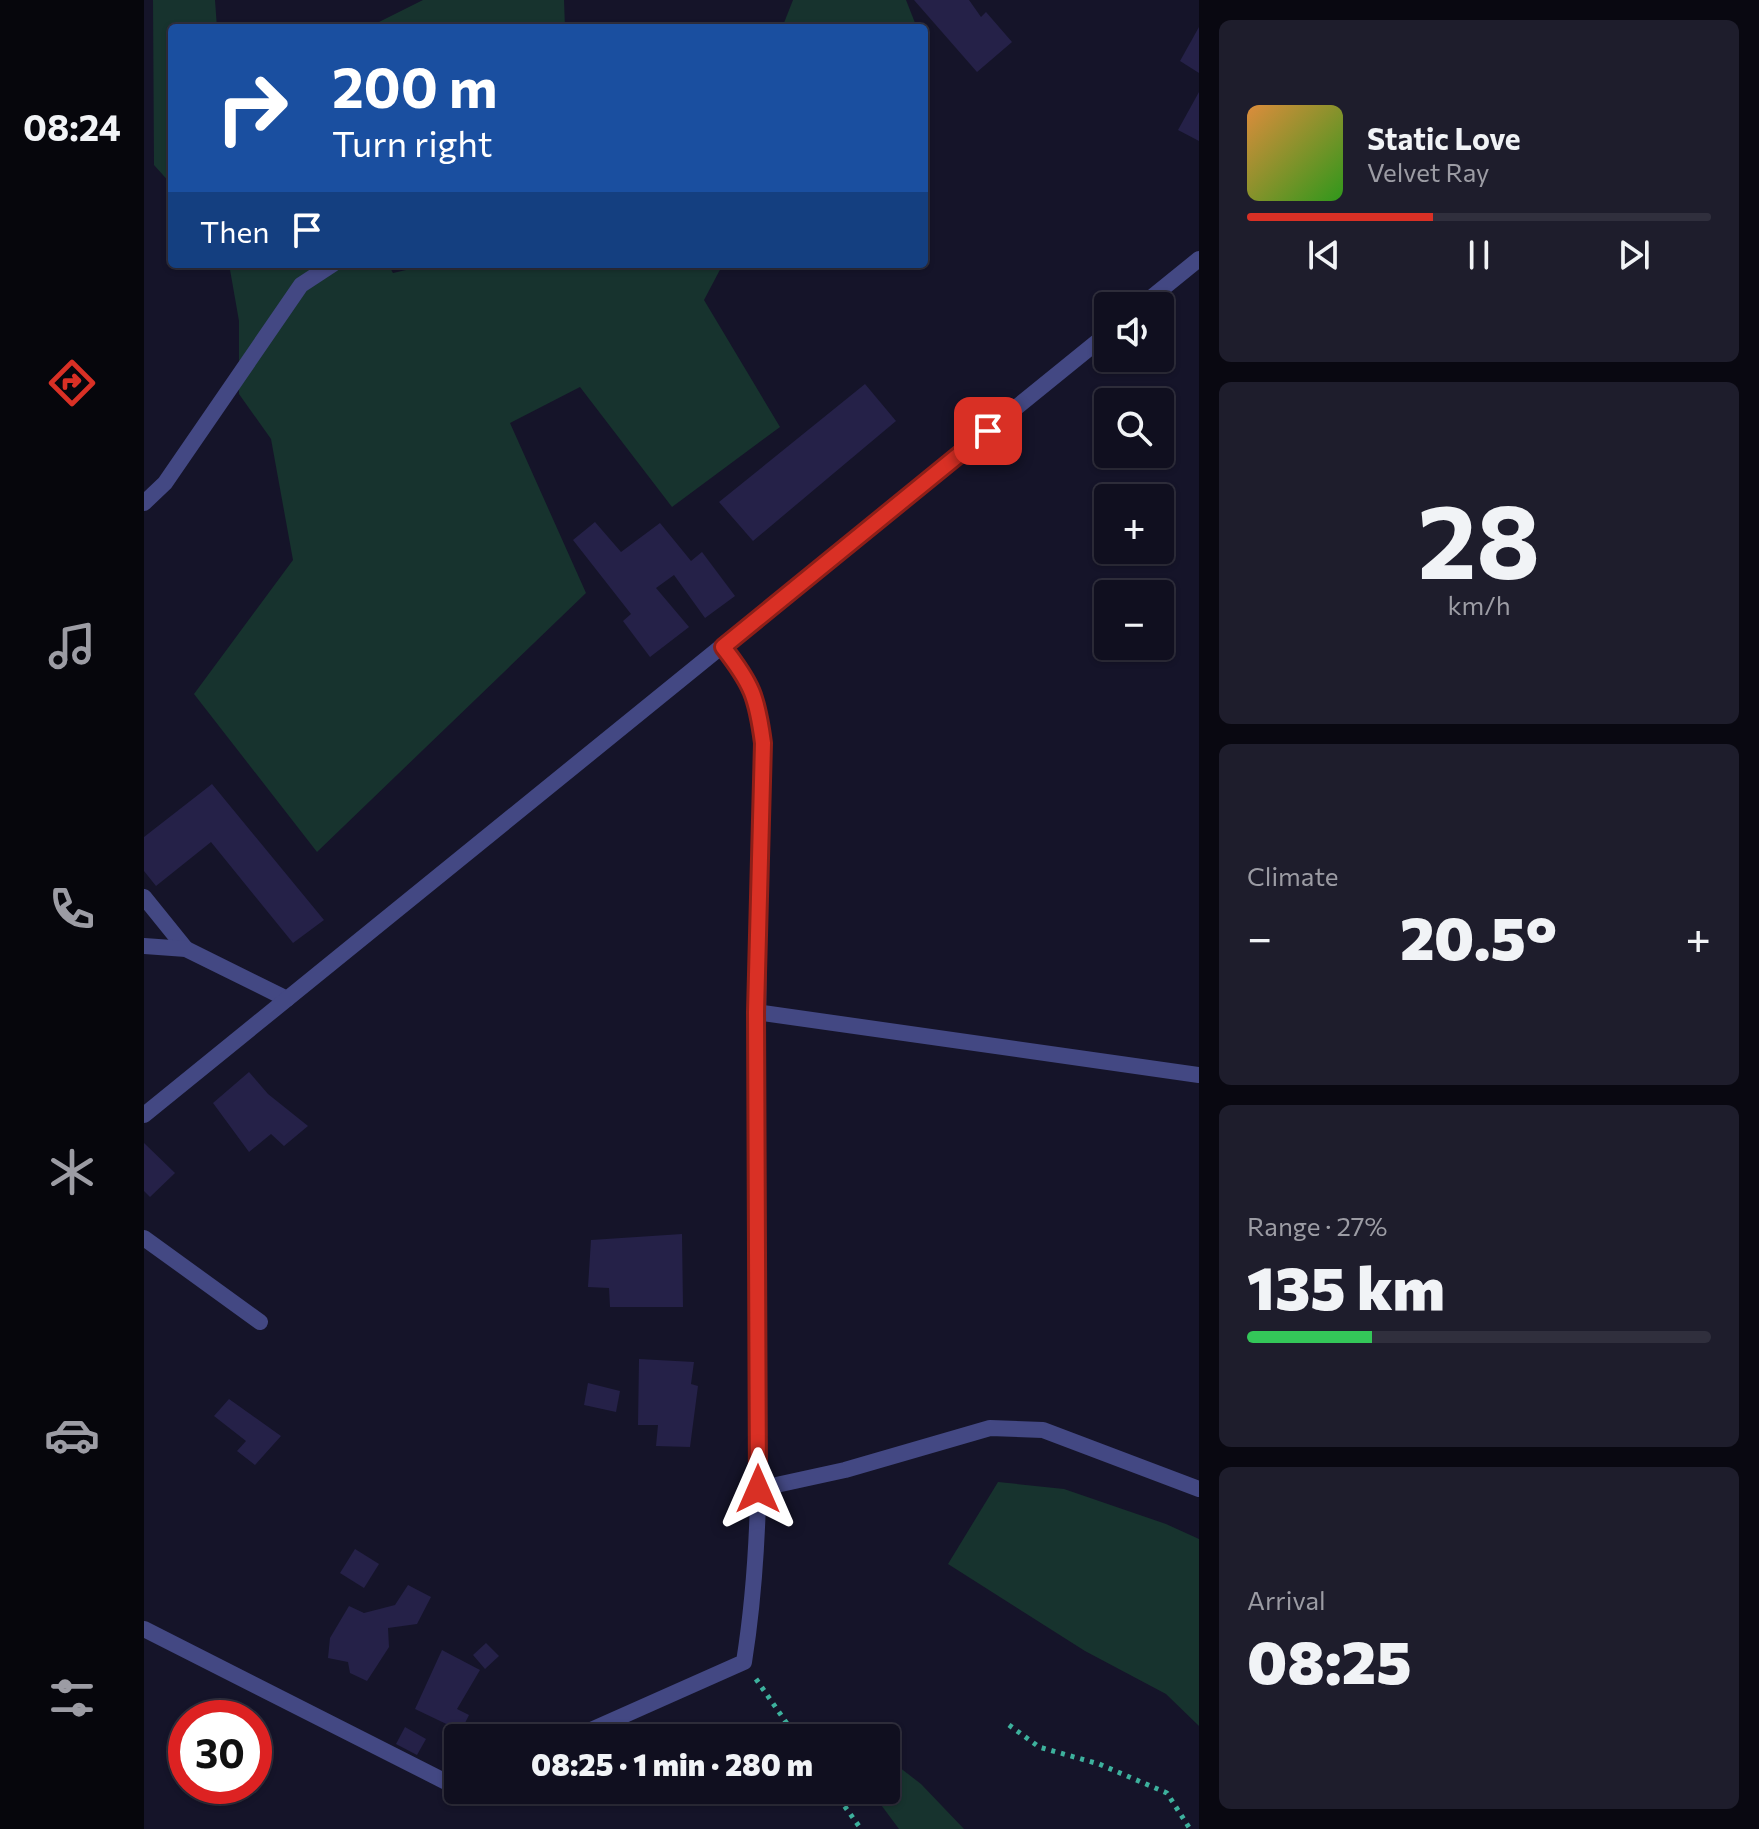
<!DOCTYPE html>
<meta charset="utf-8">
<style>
:root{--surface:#100f1f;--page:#1e1d2c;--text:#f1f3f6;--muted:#9c9ca4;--line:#302f3d;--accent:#d93025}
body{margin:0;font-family:Commissioner,sans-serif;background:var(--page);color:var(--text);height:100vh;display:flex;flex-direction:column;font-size:30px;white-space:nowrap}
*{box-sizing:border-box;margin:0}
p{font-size:26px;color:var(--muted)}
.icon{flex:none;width:44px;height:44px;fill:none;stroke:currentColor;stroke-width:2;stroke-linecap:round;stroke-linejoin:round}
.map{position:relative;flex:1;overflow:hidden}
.details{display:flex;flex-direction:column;gap:20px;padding:20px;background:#090811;width:560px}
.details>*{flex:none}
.guide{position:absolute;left:24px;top:24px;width:760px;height:244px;border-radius:8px;box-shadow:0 2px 6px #0004,0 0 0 2px var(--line);background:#1a4fa0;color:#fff;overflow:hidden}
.controls{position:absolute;left:950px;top:292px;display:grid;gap:16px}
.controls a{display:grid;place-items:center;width:80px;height:80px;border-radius:8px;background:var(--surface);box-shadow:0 2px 6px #0004,0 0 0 2px var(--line);font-size:40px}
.speed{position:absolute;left:24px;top:1700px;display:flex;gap:16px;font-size:40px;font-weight:700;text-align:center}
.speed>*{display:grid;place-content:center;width:104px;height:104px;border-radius:50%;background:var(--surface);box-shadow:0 2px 6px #0004,0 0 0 2px var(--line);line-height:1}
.speed .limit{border:12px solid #d22;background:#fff;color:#111}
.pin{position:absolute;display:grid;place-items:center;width:68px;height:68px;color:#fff;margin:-34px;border-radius:16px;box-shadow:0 4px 12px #0006}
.me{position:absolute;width:88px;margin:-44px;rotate:0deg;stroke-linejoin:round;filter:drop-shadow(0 0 6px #0008)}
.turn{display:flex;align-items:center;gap:28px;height:168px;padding:0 32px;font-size:36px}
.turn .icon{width:104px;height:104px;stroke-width:2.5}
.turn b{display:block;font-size:56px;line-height:68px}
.then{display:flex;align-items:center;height:76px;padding:0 32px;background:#0003;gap:16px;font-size:30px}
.big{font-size:60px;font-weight:800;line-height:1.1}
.details .tile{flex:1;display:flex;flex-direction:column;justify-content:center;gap:12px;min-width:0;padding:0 28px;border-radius:12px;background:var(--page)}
.details .dial{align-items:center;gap:0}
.dial b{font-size:104px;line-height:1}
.song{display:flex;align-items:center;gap:24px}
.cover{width:96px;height:96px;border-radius:12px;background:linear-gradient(135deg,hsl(30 70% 55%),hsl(110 70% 35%))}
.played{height:8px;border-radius:4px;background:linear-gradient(90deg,var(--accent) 40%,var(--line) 40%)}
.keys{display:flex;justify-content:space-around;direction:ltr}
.heat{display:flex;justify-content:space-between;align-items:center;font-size:44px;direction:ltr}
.charge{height:12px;border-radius:6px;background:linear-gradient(90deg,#34c759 27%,var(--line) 0)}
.trip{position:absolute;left:300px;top:1724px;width:456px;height:80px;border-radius:8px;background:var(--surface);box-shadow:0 2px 6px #0004,0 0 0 2px var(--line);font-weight:800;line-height:80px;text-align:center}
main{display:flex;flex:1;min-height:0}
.dock{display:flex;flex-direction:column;width:144px;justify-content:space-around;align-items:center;background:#06060c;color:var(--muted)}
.dock .icon{width:56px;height:56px}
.dock .on{color:var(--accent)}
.dock b{font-size:36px;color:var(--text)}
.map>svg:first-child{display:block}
.green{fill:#17332e}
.building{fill:#252148}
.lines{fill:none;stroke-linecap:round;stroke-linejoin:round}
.path{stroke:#3db19d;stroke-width:5;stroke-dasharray:4 6;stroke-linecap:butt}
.service{stroke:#434883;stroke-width:16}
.minor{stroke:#434883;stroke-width:16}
.route-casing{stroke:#8d1f18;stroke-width:20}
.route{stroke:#d93025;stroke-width:14}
</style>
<main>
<nav class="dock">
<b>08:24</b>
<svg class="icon on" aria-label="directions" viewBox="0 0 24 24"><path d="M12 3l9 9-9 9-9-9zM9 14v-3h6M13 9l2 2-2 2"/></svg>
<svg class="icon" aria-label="music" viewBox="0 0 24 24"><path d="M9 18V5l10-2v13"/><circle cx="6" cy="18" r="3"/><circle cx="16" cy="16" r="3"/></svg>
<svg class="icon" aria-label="phone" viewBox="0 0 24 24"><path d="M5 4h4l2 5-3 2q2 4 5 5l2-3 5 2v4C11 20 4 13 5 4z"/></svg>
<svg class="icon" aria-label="climate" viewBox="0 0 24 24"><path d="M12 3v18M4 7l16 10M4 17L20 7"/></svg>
<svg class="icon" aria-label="car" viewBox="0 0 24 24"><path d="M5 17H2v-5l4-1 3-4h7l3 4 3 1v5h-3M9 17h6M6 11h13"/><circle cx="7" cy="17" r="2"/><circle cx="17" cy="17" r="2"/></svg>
<svg class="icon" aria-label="filters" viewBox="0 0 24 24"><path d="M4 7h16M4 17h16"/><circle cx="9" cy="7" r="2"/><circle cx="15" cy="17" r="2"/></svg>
</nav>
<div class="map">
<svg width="1055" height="1829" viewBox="0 0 1055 1829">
<rect width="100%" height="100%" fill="#151429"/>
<g class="green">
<path d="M 9,0 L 71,0 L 73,28 L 28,28 L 28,185 L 10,165 Z"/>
<path d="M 279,0 L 420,0 L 421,28 L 223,28 Z"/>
<path d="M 649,0 L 762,0 L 773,28 L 638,28 Z"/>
<path d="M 85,264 L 244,264 L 249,273 L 288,264 L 579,264 L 560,300 L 636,427 L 528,507 L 436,387 L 366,423 L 442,593 L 173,852 L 50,694 L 149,560 L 127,439 L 95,394 L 95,321 Z"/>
<path d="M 854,1482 L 920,1489 L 1022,1524 L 1055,1539 L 1055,1726 L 1022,1694 L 941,1651 L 804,1564 Z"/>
<path d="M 742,1757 L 777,1784 L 820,1829 L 755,1829 L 726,1790 L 742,1790 Z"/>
</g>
<g class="building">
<path d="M 770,0 L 825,0 L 837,17 L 842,12 L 868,42 L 833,72 Z"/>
<path d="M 1055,27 L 1055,73 L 1036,61 Z"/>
<path d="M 1055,92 L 1055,141 L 1034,130 Z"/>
<path d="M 721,384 L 752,421 L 609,541 L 575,502 Z"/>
<path d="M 451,522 L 477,552 L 516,523 L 547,561 L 558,552 L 591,596 L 561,618 L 530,575 L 512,588 L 545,627 L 506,657 L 479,621 L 487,614 L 429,540 Z"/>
<path d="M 68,784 L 180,920 L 149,943 L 67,842 L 12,886 L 0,871 L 0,837 Z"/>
<path d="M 105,1072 L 124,1094 L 164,1126 L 140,1146 L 127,1134 L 105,1152 L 69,1103 Z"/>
<path d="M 0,1143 L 31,1173 L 6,1197 L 0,1191 Z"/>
<path d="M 538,1234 L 539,1307 L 466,1307 L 465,1288 L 444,1287 L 447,1240 Z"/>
<path d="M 495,1359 L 550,1362 L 547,1384 L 554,1386 L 546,1447 L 512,1446 L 514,1425 L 494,1425 Z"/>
<path d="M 444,1383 L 476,1391 L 472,1412 L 440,1405 Z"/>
<path d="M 85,1399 L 137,1436 L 111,1465 L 93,1451 L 102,1441 L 70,1416 Z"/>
<path d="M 211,1549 L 235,1564 L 220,1588 L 196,1573 Z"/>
<path d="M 264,1585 L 287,1597 L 273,1624 L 244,1628 L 245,1647 L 223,1681 L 206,1673 L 204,1662 L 184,1658 L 186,1638 L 205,1606 L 220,1613 L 251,1605 Z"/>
<path d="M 342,1643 L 355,1656 L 341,1669 L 329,1655 Z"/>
<path d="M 298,1650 L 336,1670 L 313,1709 L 325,1715 L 317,1731 L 271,1709 Z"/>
<path d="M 261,1727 L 282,1739 L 273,1755 L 252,1744 Z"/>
</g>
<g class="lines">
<g class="path">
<path d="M 612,1679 L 653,1738"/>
<path d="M 865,1725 L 895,1747 L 955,1764 L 1023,1793 L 1046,1829"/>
<path d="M 689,1790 L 717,1829"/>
</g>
<path class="service" d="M 0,1238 L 116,1322"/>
<g class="minor">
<path d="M 997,306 L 1055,259"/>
<path d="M 0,503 L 21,483 L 157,285 L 189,264"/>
<path d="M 0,897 L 42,949"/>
<path d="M 0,946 L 42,949 L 143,999"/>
<path d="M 612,1012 L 1055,1075"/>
<path d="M 0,1115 L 964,333"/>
<path d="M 614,1489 L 701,1470 L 846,1428 L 899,1430 L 1055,1489"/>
<path d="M 0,1629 L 314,1788"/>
<path d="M 429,1738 L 600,1662 C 621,1531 614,1396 613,1264 C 613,1090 614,917 619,743 C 613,697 608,684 579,647"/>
</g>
</g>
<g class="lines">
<defs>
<path id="route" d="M 614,1489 L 612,1012 L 619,743 C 613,697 608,684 579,647 L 844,431"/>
</defs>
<use href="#route" class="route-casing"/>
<use href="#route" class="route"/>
</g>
</svg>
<div class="controls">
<a><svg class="icon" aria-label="sound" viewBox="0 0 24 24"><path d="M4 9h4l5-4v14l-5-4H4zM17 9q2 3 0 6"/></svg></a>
<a><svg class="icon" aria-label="search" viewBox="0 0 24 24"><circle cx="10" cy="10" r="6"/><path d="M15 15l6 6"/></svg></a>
<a>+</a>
<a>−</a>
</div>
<div class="speed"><div class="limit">30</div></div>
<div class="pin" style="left:844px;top:431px;background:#d93025"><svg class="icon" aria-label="arrive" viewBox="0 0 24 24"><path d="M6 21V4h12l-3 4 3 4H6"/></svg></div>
<svg class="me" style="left:614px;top:1489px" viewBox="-20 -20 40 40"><path d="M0-17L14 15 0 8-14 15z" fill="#d93025" stroke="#fff" stroke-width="4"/></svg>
<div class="trip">08:25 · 1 min · 280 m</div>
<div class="guide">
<div class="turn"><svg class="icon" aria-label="right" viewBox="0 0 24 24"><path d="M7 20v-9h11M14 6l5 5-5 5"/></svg><div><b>200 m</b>Turn right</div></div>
<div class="then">Then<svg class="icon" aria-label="arrive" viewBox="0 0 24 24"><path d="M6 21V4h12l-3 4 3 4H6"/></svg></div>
</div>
</div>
<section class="details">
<div class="tile">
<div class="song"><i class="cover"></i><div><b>Static Love</b><p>Velvet Ray</p></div></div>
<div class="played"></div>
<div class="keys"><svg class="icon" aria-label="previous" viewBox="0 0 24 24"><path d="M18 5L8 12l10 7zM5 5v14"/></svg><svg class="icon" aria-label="pause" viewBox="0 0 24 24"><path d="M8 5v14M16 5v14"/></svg><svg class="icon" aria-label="next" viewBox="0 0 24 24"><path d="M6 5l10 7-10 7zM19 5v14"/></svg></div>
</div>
<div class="tile dial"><b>28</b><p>km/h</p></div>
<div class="tile"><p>Climate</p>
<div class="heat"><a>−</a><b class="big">20.5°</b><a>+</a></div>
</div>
<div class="tile"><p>Range · 27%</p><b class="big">135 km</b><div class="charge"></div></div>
<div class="tile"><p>Arrival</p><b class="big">08:25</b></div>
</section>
</main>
